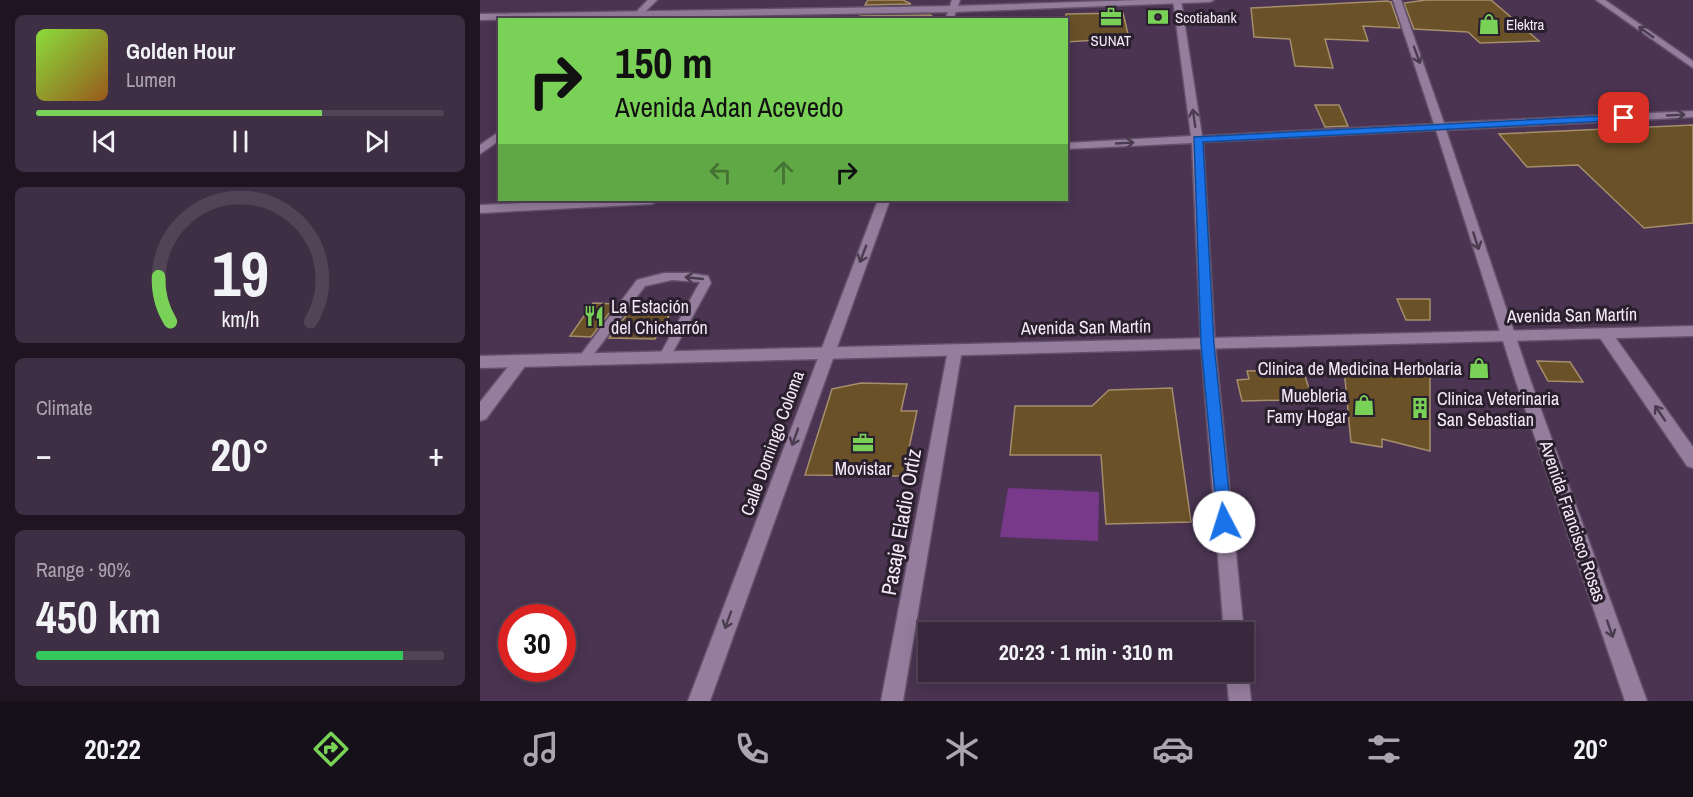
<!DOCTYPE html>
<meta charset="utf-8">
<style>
:root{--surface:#38273d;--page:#3f2f44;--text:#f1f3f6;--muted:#aba5b0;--line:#524457;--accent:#79d157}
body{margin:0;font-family:"Archivo Narrow",sans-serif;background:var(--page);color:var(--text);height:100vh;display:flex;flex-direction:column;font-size:22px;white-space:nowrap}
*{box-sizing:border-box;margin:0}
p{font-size:20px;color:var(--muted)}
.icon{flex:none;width:33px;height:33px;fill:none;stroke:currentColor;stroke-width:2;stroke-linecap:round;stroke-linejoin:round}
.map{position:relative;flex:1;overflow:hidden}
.panel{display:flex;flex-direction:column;gap:15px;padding:15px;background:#1f1522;width:480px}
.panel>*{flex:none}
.banner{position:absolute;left:18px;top:18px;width:570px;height:183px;border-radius:0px;box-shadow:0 3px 15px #0003,0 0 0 2px var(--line);background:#79d157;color:#111;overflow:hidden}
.speed{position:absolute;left:18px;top:604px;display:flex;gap:12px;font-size:30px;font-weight:700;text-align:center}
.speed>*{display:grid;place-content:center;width:78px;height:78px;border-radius:50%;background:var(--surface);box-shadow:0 3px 15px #0003,0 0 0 2px var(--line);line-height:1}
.speed .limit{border:9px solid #d22;background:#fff;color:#111}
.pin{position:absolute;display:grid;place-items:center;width:51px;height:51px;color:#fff;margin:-26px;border-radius:12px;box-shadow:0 3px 9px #0006}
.me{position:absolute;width:66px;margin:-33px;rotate:355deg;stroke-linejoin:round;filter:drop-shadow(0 0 4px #0008)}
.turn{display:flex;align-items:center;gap:21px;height:126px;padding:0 18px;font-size:27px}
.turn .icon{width:78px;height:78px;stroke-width:2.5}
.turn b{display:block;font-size:42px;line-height:51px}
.lanes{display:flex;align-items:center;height:57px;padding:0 18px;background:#0003;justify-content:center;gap:30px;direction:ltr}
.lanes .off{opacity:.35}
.big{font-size:45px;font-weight:700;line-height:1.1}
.panel .widget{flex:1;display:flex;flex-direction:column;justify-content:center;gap:9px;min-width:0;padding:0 21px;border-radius:9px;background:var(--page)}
.panel .dial{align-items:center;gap:0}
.dial svg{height:156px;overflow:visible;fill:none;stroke:var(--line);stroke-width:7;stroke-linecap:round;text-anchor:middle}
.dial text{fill:var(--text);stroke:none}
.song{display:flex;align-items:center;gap:18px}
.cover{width:72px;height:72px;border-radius:9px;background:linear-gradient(135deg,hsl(90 70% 55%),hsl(30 70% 35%))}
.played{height:6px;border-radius:3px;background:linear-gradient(90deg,var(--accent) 70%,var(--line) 70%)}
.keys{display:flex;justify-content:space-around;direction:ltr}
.heat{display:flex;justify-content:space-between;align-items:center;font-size:33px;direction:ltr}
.charge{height:9px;border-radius:4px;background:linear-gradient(90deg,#34c759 90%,var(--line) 0)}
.trip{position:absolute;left:438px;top:622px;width:336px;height:60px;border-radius:0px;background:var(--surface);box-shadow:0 3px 15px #0003,0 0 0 2px var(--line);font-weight:700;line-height:60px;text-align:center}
.tabs{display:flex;height:96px;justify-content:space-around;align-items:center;background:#161018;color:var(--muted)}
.tabs .icon{width:42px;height:42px}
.tabs .selected{color:var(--accent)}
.tabs b{font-size:27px;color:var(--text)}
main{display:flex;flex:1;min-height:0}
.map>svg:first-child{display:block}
.green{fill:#78398b}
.building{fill:#6a5128;stroke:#a58e6b;stroke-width:1.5}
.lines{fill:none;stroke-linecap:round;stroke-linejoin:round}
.service-casing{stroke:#635069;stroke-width:3}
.minor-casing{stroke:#635069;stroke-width:3}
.tertiary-casing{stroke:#635069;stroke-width:3}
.secondary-casing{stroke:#635069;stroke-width:3}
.service{fill:#957d9d;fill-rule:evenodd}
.minor{fill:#957d9d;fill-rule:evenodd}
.tertiary{fill:#957d9d;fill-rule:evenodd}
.secondary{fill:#957d9d;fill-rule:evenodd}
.oneway{stroke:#4a3c4f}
.route{fill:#1a73e8;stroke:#114b97;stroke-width:1.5}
.labels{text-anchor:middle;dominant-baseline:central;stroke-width:6;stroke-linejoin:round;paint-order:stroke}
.far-poi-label{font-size:15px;fill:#f5e8fa;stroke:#2a202d;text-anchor:start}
.poi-label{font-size:18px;fill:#f5e8fa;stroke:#2a202d;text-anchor:start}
.street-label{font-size:18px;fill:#f5e8fa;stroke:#2a202d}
.near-street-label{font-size:21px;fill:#f5e8fa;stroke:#2a202d}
</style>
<main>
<section class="panel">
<div class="widget">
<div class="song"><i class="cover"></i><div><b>Golden Hour</b><p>Lumen</p></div></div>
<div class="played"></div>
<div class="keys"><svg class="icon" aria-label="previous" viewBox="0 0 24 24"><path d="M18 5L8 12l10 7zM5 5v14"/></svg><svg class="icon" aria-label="pause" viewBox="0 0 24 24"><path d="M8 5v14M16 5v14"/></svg><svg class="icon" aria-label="next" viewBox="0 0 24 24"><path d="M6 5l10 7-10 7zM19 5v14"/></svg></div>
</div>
<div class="widget dial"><svg viewBox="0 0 100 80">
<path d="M14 69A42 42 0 1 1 86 69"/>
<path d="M14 69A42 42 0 0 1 8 46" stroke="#79d157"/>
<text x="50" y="56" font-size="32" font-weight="700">19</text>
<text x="50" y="72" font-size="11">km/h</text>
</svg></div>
<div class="widget"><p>Climate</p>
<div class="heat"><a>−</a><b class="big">20°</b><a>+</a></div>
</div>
<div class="widget"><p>Range · 90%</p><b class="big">450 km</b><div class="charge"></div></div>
</section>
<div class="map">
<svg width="1213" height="701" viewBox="0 0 1213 701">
<rect width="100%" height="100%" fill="#4a3451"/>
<path class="green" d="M 528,488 L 619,492 L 618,541 L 520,537 Z"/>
<g class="building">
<path d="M 388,0 L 423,0 L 431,4 L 385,5 Z"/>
<path d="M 946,0 L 1011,0 L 1059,41 L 1000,43 L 988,32 L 934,29 L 924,3 Z"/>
<path d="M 907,1 L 911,2 L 920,28 L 883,26 L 888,41 L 845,39 L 853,68 L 815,66 L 810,39 L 774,37 L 771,8 Z"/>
<path d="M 643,13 L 649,38 L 586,42 L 586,14 Z"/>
<path d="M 450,15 L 459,20 L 379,20 L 380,16 Z"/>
<path d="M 835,105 L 859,105 L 868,126 L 845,127 Z"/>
<path d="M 1213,125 L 1213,223 L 1164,228 L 1098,165 L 1047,167 L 1019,134 Z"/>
<path d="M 917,299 L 950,299 L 950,320 L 926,320 Z"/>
<path d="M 113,303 L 136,304 L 111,337 L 90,336 Z"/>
<path d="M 154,305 L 195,306 L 175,339 L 129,338 Z"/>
<path d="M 1057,361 L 1090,362 L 1103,382 L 1068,381 Z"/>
<path d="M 950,366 L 950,451 L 902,439 L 902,447 L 871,442 L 864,368 L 898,368 L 899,377 Z"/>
<path d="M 823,370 L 834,404 L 808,404 L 807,400 L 762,401 L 757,380 L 769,379 L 767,371 Z"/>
<path d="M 381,383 L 427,384 L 421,411 L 437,411 L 423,476 L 325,475 L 352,389 Z"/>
<path d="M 692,388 L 711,522 L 626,524 L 621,455 L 530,455 L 535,406 L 612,406 L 629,390 Z"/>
</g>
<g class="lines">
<defs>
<path id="service" d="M 184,273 L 209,273 L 228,276 L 231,283 L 188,361 L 180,361 L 178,358 L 220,282 L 192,280 L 165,286 L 107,363 L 99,363 L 97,360 L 99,357 L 157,280 Z"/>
<g id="minor">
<path d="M 472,0 L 480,0 L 473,20 L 465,20 Z"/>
<path d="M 693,0 L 701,0 L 722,136 L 954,124 L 913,0 L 921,0 L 964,123 L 1213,111 L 1213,117 L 966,130 L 1051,382 L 1167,701 L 1145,701 L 1036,382 L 956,130 L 723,142 L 735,344 L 764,633 L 744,633 L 721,344 L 712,143 L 586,149 L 586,143 L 711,136 Z"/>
<path d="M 1116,0 L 1125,0 L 1213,61 L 1213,68 Z"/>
<path d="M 111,200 L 178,200 L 172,204 L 0,213 L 0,205 Z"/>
<path d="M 398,200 L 410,200 L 230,701 L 208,701 Z"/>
<path d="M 1125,329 L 1130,330 L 1213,447 L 1213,468 L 1207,466 L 1120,338 L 1118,334 L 1120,330 Z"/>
<path d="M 475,344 L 482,350 L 423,701 L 401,701 L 468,350 Z"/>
<path d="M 41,355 L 46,357 L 49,361 L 46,365 L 6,419 L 0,421 L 0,402 L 36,357 Z"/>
<path d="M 764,664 L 768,672 L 771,701 L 749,701 L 746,672 L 764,672 Z"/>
</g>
<g id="tertiary">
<path d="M 168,0 L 177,0 L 157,20 L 148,20 Z"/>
<path d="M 20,131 L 20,140 L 0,154 L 0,145 Z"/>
<path d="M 1213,326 L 1213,336 L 0,368 L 0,356 Z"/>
</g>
<path id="secondary" d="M 659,0 L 734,0 L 730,2 L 473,12 L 0,20 L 0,14 L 473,6 Z"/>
</defs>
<use href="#service" class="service-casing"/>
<use href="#minor" class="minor-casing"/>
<use href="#tertiary" class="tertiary-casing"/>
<use href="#secondary" class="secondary-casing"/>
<use href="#service" class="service"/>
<use href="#minor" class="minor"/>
<use href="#tertiary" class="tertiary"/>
<use href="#secondary" class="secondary"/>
</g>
<defs><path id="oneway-shaft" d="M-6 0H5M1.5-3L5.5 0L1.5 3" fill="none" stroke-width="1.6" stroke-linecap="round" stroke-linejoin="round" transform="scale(1.5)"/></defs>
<g class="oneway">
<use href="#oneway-shaft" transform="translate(1166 32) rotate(-145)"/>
<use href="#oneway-shaft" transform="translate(937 55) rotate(70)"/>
<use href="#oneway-shaft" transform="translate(1196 115) rotate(-3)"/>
<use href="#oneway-shaft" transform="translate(714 118) rotate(-98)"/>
<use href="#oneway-shaft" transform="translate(645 143) rotate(-3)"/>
<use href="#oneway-shaft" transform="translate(996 241) rotate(72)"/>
<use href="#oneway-shaft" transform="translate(383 254) rotate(111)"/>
<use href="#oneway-shaft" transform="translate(214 278) rotate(-174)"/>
<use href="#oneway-shaft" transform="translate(1180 413) rotate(-124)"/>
<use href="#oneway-shaft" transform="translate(315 437) rotate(110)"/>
<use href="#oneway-shaft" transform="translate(248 620) rotate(110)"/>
<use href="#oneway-shaft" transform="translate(1130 629) rotate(71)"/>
</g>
<path class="route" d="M 1144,115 L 1149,118 L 1147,120 L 723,142 L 734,344 L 752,522 L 750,527 L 744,529 L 738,527 L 721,344 L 714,137 Z"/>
<defs>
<symbol id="office-bare" viewBox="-9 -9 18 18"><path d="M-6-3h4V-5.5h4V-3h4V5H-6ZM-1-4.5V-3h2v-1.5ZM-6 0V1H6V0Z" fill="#79d157" stroke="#2a202d" stroke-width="2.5" paint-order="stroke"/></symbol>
<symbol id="bank-bare" viewBox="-9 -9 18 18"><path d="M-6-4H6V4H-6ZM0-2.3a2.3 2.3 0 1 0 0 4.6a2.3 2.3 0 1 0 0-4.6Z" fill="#79d157" stroke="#2a202d" stroke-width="2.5" paint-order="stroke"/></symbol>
<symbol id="shop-bare" viewBox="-9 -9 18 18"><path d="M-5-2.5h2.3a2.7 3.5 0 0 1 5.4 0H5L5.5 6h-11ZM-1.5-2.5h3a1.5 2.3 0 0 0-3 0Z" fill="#79d157" stroke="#2a202d" stroke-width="2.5" paint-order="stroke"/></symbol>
<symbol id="restaurant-bare" viewBox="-9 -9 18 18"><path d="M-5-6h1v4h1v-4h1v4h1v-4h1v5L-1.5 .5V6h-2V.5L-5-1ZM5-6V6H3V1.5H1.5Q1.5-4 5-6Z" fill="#79d157" stroke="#2a202d" stroke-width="2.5" paint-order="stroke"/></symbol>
<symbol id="building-bare" viewBox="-9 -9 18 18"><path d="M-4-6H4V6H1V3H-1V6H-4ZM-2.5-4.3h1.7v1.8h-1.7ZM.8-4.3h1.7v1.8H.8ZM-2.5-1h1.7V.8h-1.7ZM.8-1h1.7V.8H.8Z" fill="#79d157" stroke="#2a202d" stroke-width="2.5" paint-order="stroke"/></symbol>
</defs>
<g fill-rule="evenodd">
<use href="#office-bare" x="616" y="2" width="30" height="30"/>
<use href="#bank-bare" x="663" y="2" width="30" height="30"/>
<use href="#shop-bare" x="994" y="9" width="30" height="30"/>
<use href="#restaurant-bare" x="99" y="301" width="30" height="30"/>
<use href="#shop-bare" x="984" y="353" width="30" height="30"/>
<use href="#shop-bare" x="869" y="390" width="30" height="30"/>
<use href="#building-bare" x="925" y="393" width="30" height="30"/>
<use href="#office-bare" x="368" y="428" width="30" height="30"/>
</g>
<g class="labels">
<g class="far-poi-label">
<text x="695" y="17">Scotiabank</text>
<text x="1026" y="24">Elektra</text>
<text x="631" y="40" text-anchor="middle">SUNAT</text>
</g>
<g class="poi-label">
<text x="131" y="306">La Estación<tspan x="131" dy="21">del Chicharrón</tspan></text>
<text x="982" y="368" text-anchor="end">Clinica de Medicina Herbolaria</text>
<text x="867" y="395" text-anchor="end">Muebleria<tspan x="867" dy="21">Famy Hogar</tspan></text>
<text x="957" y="398">Clinica Veterinaria<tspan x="957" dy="21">San Sebastian</tspan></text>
<text x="383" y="468" text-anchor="middle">Movistar</text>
</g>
<g class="street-label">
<text transform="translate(1092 315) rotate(-1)">Avenida San Martín</text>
<text transform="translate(606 327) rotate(-1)">Avenida San Martín</text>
<text transform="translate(292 443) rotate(-70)">Calle Domingo Coloma</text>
<text transform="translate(1093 521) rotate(71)">Avenida Francisco Rosas</text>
</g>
<g class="near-street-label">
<text transform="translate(421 522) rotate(-80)">Pasaje Eladio Ortiz</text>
</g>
</g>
</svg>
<div class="speed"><div class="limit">30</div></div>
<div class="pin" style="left:1144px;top:118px;background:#d93025"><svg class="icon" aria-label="arrive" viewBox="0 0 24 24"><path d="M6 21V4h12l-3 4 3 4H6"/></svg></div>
<svg class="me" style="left:744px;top:522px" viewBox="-20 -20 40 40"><circle r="19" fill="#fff"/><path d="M0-13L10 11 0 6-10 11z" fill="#1a73e8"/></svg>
<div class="trip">20:23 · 1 min · 310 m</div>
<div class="banner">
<div class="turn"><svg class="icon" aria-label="right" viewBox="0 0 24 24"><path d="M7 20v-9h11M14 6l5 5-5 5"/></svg><div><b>150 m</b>Avenida Adan Acevedo</div></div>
<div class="lanes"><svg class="icon off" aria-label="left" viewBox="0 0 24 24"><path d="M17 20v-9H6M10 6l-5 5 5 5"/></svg><svg class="icon off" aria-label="ahead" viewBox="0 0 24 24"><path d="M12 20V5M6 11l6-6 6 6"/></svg><svg class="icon" aria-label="right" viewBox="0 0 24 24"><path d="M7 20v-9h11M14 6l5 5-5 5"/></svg></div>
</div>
</div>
</main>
<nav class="tabs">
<b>20:22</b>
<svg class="icon selected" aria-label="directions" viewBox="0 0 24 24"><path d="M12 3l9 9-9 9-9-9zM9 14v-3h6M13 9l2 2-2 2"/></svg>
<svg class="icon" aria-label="music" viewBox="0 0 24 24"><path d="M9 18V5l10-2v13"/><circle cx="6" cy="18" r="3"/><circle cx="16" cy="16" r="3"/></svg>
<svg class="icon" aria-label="phone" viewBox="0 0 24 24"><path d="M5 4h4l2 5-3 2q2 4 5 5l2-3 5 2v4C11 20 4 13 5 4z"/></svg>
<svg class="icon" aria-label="climate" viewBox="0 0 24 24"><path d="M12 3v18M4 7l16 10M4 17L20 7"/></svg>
<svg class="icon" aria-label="car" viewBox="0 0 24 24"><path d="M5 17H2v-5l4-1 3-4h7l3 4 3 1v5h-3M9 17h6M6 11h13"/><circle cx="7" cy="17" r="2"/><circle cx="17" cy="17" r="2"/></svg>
<svg class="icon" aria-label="filters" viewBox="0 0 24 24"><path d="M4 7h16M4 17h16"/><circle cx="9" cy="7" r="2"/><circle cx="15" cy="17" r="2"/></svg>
<b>20°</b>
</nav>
